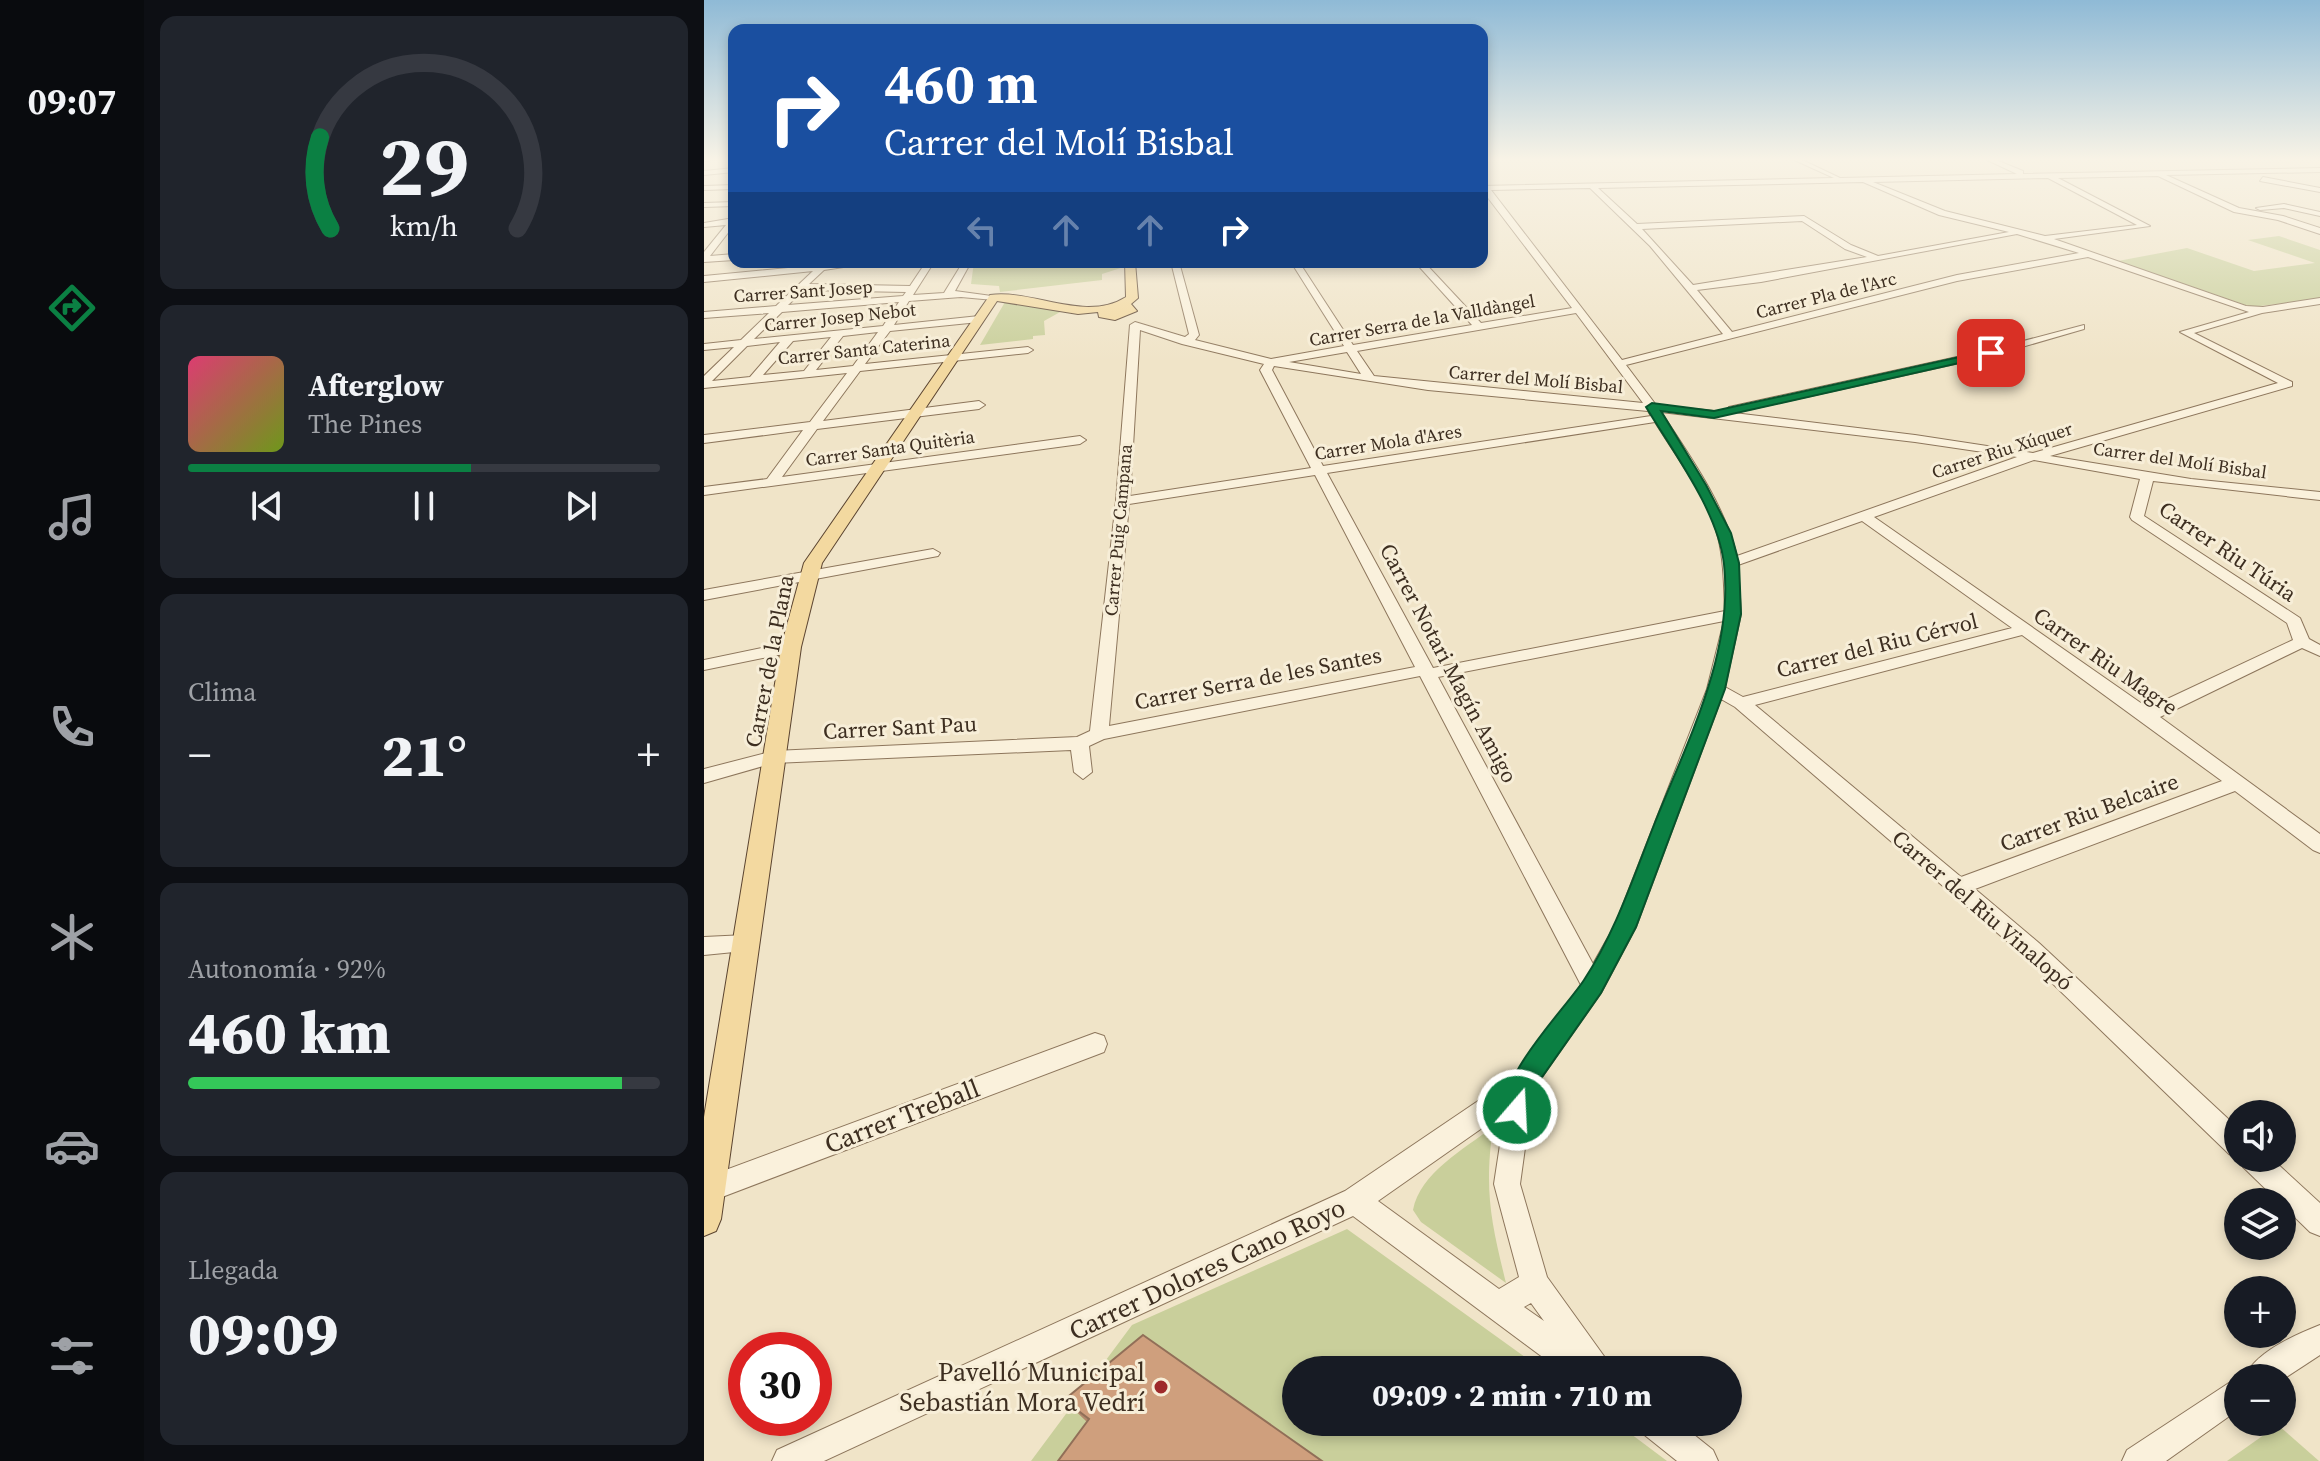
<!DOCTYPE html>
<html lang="es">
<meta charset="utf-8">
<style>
:root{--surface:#171b24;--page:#20242c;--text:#f1f3f6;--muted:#9ea1a6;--line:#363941;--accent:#0b8043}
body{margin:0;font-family:"Source Serif 4",serif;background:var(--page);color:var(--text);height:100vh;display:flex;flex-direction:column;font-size:30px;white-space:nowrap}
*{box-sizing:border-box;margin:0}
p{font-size:26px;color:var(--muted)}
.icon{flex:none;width:44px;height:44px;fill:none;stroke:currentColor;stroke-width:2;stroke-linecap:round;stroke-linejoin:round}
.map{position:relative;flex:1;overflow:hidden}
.panel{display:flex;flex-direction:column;gap:16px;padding:16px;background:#0d0f14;width:560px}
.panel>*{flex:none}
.hud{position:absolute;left:24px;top:24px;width:760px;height:244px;border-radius:16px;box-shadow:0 4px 12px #0003;background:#1a4fa0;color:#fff;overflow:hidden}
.buttons{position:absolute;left:1520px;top:1100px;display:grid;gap:16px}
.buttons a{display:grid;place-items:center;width:72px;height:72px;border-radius:50%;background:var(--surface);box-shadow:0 4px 12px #0003;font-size:40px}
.speed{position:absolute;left:24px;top:1332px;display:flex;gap:16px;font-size:40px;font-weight:700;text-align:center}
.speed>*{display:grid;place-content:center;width:104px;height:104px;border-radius:50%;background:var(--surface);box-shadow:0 4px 12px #0003;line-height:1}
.speed .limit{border:12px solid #d22;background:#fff;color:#111}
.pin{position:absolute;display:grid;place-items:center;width:68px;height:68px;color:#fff;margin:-34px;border-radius:16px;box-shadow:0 4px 12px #0006}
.me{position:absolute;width:88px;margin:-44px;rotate:19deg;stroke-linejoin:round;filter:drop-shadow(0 0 6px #0008)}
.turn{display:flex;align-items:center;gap:28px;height:168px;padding:0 24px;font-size:36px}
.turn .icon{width:104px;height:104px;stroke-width:2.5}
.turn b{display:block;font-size:56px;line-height:68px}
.lanes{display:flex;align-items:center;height:76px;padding:0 24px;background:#0003;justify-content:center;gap:40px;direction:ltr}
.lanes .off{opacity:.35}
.big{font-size:60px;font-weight:800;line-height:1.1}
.panel .widget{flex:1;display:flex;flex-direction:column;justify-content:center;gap:12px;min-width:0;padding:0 28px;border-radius:16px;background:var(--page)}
.panel .dial{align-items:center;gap:0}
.dial svg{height:208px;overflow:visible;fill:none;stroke:var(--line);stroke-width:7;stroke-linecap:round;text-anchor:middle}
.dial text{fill:var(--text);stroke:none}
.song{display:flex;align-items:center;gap:24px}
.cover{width:96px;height:96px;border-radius:12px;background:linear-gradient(135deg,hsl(340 70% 55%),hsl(80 70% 35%))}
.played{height:8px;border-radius:4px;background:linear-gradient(90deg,var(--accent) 60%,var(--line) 60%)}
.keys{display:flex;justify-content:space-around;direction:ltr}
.heat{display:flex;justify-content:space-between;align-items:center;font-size:44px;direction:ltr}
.charge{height:12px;border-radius:6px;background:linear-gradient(90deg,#34c759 92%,var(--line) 0)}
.trip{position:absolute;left:578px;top:1356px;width:460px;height:80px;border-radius:40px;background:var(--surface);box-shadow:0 4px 12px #0003;font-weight:800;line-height:80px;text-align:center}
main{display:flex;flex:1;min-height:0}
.tab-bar{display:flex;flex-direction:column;width:144px;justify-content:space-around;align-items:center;background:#090b0e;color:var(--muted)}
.tab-bar .icon{width:56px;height:56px}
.tab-bar .on{color:var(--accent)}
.tab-bar b{font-size:36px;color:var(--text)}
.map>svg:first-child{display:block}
.green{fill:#c9cf9b}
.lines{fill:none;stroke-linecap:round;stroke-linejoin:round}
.minor-casing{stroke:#8d765c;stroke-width:2}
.major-casing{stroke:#5b4430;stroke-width:2}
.minor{fill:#faf1dc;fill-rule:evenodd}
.major{fill:#f3d9a0;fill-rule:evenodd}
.wall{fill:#b2896c}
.building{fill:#cf9f7d;stroke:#916f58;stroke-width:2}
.route{fill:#0b8043;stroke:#07532c;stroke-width:2}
.poi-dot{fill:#9e2a2b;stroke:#f7eed8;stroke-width:3}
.labels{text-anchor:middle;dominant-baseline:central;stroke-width:6;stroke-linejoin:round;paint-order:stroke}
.far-street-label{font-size:18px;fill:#3d2e20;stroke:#f7eed8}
.street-label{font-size:22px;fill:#3d2e20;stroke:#f7eed8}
.near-street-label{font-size:26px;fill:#3d2e20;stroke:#f7eed8}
.near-poi-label{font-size:26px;fill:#3d2e20;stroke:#f7eed8;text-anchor:end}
</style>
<main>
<nav class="tab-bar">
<b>09:07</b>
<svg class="icon on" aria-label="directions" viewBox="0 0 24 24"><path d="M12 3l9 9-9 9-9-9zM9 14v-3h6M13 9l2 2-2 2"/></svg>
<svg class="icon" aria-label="music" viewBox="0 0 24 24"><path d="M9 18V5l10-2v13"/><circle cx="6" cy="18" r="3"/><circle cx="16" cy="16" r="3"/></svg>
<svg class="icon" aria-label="phone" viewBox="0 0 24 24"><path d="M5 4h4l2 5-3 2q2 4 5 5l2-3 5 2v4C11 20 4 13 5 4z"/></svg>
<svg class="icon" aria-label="climate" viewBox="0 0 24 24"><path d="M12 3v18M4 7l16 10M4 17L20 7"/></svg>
<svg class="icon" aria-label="car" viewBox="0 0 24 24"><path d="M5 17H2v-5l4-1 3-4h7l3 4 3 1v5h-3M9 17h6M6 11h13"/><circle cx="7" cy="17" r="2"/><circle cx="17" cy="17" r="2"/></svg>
<svg class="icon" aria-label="filters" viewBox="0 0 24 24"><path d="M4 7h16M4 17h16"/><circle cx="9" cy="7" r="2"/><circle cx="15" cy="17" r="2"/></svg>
</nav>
<section class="panel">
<div class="widget dial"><svg viewBox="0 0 100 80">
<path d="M14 69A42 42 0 1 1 86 69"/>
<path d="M14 69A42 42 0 0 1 10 34" stroke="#0b8043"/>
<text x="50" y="56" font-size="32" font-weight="700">29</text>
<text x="50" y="72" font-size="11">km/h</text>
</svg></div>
<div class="widget">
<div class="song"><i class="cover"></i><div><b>Afterglow</b><p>The Pines</p></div></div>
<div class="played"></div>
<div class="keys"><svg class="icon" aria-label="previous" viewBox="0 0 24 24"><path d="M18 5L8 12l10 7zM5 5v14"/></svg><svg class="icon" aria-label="pause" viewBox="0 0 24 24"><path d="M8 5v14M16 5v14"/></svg><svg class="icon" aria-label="next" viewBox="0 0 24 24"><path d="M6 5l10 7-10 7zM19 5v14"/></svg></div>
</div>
<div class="widget"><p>Clima</p>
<div class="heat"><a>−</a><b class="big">21°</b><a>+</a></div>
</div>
<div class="widget"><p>Autonomía · 92%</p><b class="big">460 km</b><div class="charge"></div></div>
<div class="widget"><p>Llegada</p><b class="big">09:09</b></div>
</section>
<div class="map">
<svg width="1616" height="1461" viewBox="0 0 1616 1461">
<rect width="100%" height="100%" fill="#f0e4c8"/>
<g class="green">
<path d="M 1575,236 L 1616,250 L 1616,299 L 1547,307 L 1414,261 L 1483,248 L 1550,271 L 1611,263 L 1544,240 Z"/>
<path d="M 270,262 L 423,262 L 423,266 L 398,274 L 398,280 L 296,292 L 295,286 L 267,284 Z"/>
<path d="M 301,302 L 358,311 L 340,321 L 341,335 L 329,336 L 329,339 L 276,345 Z"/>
<path d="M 789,1127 C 780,1191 787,1222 802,1283 L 717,1222 L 709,1210 C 716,1173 760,1149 789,1127 Z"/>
<path d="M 643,1229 L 839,1370 L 592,1370 L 592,1422 L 911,1422 L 963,1461 L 327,1461 L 428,1325 Z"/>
<path d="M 1574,1425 L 1615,1461 L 1523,1461 Z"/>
</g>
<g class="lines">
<defs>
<g id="minor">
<path d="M 0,158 L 23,158 L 0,161 Z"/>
<path d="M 1086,158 L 1094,158 L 1136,178 L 1313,174 L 1279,158 L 1287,158 L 1319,171 L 1319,174 L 1616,168 L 1616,172 L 1462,175 L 1535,208 L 1579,216 L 1616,228 L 1616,234 L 1574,220 L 1530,212 L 1454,176 L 1354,178 L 1446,226 L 1350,239 L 1542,306 L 1559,307 L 1616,298 L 1616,304 L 1558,313 L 1490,333 L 1588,382 L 1588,386 L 1346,456 L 1487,479 L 1616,492 L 1616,500 L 1449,481 L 1440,516 L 1596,618 L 1605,639 L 1616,645 L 1616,656 L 1598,648 L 1456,717 L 1616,834 L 1616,853 L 1609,850 L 1531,791 L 1271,889 L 1335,943 L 1534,1128 L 1534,1158 L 1525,1154 L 1319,955 L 1031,707 L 1017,699 L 932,927 L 897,993 L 829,1090 L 816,1184 L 843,1277 L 902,1359 L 906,1370 L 856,1370 L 649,1216 L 120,1461 L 68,1461 L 73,1450 L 641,1191 L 808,1078 L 877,985 L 716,676 L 400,739 L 385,746 L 388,772 L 379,779 L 370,772 L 367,750 L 70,763 L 0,783 L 0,769 L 70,751 L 373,737 L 386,731 L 412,501 L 426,325 L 431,322 L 481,337 L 485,334 L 467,262 L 475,262 L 495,335 L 491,340 L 567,359 L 640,346 L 587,262 L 595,262 L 649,345 L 768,325 L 711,262 L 720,262 L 777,323 L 868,308 L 778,190 L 778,186 L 1130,178 ZM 1344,178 L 1433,225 L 1341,236 L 1241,211 L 1169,182 ZM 1159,182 L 1235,215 L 1305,232 L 1174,256 L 1147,245 L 1100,216 L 933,224 L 894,188 ZM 886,188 L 946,246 L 1019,334 L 918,360 L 787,190 ZM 1098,221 L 1141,249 L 1163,257 L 989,285 L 938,229 ZM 1313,234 L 1375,253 L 1253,275 L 1028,332 L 993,290 L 1057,282 ZM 1384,257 L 1545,312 L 1476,332 L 1574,383 L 1329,453 L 1211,435 L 1030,413 L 1287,356 L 1380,329 L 1380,325 L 1285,350 L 1025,407 L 1020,412 L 952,405 L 922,365 L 1253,281 ZM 872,313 L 939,403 L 670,376 L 653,351 ZM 436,330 L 478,344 L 560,364 L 556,370 L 607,468 L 426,496 ZM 643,352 L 657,374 L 585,362 ZM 570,366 L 724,390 L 944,411 L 947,416 L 619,466 L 568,370 ZM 957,412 L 1211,442 L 1313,457 L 1033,556 C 1020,504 986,456 957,412 ZM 951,422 C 973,458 1003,496 1014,537 C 1020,561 1020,586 1021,611 L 729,668 L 623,473 ZM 1330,460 L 1436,479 L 1426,517 L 1428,520 L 1583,623 L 1589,640 L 1444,708 L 1170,517 ZM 611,475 L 711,667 L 405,726 L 425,504 ZM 1158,521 L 1308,628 L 1039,697 L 1021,687 L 1037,614 L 1034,565 ZM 1020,621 L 1003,689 L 911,925 L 889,964 L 734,677 ZM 1318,635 L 1518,781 L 1257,877 L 1051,705 ZM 801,1112 L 790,1184 L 815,1277 L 795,1289 L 674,1201 ZM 827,1303 L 840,1321 L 820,1307 Z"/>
<path d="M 30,168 L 30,172 L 0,175 L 0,171 Z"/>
<path d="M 1559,177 L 1616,188 L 1616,192 L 1556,181 Z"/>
<path d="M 30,185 L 30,189 L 0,190 L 0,186 Z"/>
<path d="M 30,202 L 30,206 L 0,207 L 0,203 Z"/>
<path d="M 1580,204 L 1616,212 L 1616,216 L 1580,208 L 1556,210 L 1552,208 Z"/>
<path d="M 30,218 L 30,225 L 6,256 L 30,254 L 30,260 L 0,262 L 0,252 L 22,225 L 0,227 L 0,223 Z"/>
<path d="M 118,262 L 172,262 L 120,270 L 105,284 L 206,286 L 222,262 L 230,262 L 209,295 L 240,293 L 259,262 L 267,262 L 251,291 L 295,297 L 290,300 L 257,297 L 205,301 L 190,325 L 275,316 L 280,319 L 275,322 L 186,331 L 161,364 L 324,347 L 329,350 L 324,353 L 156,371 L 119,421 L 275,401 L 281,405 L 275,409 L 113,429 L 78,477 L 376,436 L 382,440 L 376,444 L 0,495 L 0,487 L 63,479 L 99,430 L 0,443 L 0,435 L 106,422 L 143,373 L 0,388 L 0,376 L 30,347 L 0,350 L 0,344 L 37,340 L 65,313 L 0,318 L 0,312 L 72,306 L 109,271 L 0,282 L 0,276 L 115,265 ZM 100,290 L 202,292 L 199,296 L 84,305 ZM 195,302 L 179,326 L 50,339 L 78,312 ZM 174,332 L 149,366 L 112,370 L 139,336 ZM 127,337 L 100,371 L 59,375 L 89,341 ZM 76,342 L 46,377 L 8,381 L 43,346 Z"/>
<path d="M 229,549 L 236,553 L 234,556 L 0,600 L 0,590 Z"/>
<path d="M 87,642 L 95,647 L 93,651 L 0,670 L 0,660 Z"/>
<path d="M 42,935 L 50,938 L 53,944 L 50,950 L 0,955 L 0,937 Z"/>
<path d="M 391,1033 L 400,1036 L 403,1044 L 400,1052 L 5,1202 L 0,1200 L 0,1178 Z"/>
<path d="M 1535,1158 L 1567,1158 L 1616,1203 L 1616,1236 L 1606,1232 L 1539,1167 Z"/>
<path d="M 1616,1325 L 1616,1355 L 1578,1380 L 1540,1378 C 1551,1352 1591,1335 1616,1325 Z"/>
<path d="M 1534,1377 L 1537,1378 L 1534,1378 L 1534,1410 L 1462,1461 L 1418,1461 L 1423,1450 Z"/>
<path d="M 933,1422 L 974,1422 L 1009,1450 L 1014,1461 L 973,1461 L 938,1433 Z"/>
</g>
<path id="major" d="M 421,262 L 431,262 L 434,298 L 427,304 L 433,311 L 411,320 L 395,317 L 394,312 L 374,314 L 293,301 L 118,563 L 97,647 L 17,1219 L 12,1231 L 0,1236 L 0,1117 L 77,647 L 100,563 L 286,295 C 329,289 381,323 422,297 Z"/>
</defs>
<use href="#minor" class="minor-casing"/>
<use href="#major" class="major-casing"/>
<use href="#minor" class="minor"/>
<use href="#major" class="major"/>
</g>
<path class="wall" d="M 439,1335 L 383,1422 L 360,1400 Z"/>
<path class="building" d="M 439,1335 L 618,1461 L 354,1461 L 385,1419 L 360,1400 Z"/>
<linearGradient id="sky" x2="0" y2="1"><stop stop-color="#8fbad6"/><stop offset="0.44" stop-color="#f8f3e6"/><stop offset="1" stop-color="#f8f3e6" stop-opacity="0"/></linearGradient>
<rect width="1616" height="362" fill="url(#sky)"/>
<path class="route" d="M 1287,350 L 1291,351 L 1291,355 L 1010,418 L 957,411 L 1002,485 L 1027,533 L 1035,563 L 1037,614 L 1021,689 L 932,927 L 897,993 L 829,1090 L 822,1119 L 813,1122 L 804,1119 C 788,1081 859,1012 880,980 C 911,933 929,878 950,825 C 982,744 1030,654 1020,564 C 1014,511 969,452 942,407 L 948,403 L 1010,411 Z"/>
<circle class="poi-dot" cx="457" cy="1387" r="8"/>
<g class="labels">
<g class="far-street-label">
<text transform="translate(99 291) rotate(-4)">Carrer Sant Josep</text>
<text transform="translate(1122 295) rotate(-14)">Carrer Pla de l'Arc</text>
<text transform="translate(136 317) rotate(-6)">Carrer Josep Nebot</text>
<text transform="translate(718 320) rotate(-10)">Carrer Serra de la Valldàngel</text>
<text transform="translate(160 349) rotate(-6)">Carrer Santa Caterina</text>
<text transform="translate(832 379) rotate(5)">Carrer del Molí Bisbal</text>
<text transform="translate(684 442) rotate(-9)">Carrer Mola d'Ares</text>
<text transform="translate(186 448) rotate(-8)">Carrer Santa Quitèria</text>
<text transform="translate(1298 450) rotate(-18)">Carrer Riu Xúquer</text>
<text transform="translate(1476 460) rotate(8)">Carrer del Molí Bisbal</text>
<text transform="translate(414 530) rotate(-85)">Carrer Puig Campana</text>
</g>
<g class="street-label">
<text transform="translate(1524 551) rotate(34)">Carrer Riu Túria</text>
<text transform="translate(1173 645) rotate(-14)">Carrer del Riu Cérvol</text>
<text transform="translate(65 661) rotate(-79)">Carrer de la Plana</text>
<text transform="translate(1402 661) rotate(35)">Carrer Riu Magre</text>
<text transform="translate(745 663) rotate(62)">Carrer Notari Magín Amigo</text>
<text transform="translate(554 678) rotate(-11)">Carrer Serra de les Santes</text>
<text transform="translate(196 727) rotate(-3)">Carrer Sant Pau</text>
<text transform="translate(1385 812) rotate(-20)">Carrer Riu Belcaire</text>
<text transform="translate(1279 910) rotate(41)">Carrer del Riu Vinalopó</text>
</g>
<g class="near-street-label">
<text transform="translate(198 1116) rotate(-21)">Carrer Treball</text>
<text transform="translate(503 1269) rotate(-25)">Carrer Dolores Cano Royo</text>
</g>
<g class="near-poi-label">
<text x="441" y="1372">Pavelló Municipal<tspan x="441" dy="30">Sebastián Mora Vedrí</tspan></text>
</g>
</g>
</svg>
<div class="buttons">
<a><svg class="icon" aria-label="sound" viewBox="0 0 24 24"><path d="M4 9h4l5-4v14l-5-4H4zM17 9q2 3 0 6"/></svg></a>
<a><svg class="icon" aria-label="layers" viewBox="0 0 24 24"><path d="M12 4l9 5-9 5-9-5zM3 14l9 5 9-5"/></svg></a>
<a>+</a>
<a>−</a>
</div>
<div class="speed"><div class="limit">30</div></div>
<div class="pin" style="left:1287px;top:353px;background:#d93025"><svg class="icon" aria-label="arrive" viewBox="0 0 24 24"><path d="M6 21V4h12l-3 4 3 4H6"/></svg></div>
<svg class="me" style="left:813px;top:1110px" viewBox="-20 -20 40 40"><circle r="17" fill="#0b8043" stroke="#fff" stroke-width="3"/><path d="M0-11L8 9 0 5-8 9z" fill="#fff"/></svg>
<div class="trip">09:09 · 2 min · 710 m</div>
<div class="hud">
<div class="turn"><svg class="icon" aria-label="right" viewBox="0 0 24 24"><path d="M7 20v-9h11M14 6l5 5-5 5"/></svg><div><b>460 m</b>Carrer del Molí Bisbal</div></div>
<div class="lanes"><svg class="icon off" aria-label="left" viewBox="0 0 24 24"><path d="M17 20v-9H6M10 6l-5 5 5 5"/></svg><svg class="icon off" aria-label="ahead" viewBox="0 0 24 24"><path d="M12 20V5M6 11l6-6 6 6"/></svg><svg class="icon off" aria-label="ahead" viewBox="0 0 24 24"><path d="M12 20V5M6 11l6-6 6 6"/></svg><svg class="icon" aria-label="right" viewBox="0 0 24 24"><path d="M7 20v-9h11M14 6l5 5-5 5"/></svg></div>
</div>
</div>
</main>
